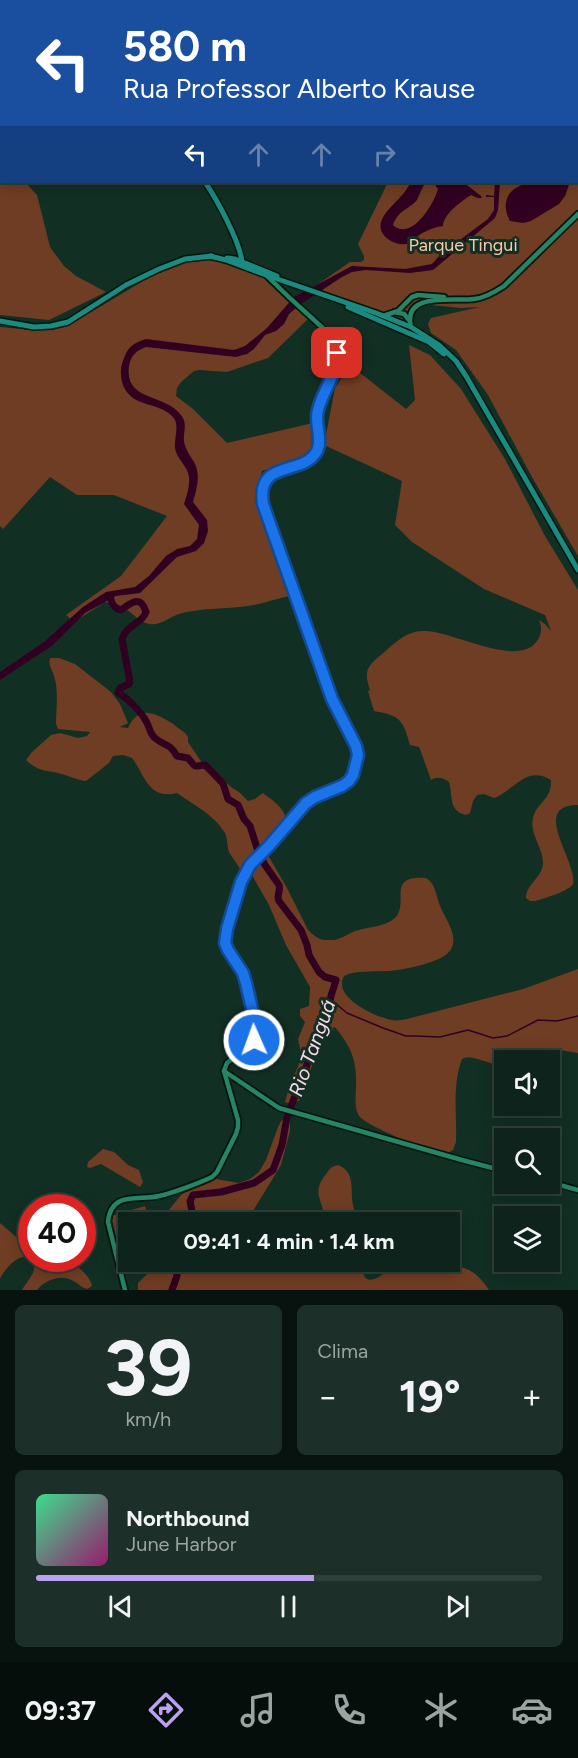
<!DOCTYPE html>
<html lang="pt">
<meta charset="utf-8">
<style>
:root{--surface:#0e231b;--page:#1c2f28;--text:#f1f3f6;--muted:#9ba4a3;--line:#2e403a;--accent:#bca0f2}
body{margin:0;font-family:Figtree,sans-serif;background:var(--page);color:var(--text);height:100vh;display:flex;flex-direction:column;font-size:22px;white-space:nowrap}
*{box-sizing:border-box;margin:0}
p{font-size:20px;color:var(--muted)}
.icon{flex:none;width:33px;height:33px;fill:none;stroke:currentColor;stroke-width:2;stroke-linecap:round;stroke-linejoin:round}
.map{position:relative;height:1290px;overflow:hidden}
.panel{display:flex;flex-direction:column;gap:15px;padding:15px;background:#08130f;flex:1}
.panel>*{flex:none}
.hud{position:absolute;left:0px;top:0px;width:579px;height:183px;box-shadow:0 3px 15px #0003,0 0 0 2px var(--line);background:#1a4fa0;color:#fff;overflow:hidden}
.controls{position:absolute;left:494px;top:1050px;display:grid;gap:12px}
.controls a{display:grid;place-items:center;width:66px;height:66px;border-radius:0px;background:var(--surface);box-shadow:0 3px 15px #0003,0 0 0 2px var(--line);font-size:30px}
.speed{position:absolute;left:18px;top:1194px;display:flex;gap:12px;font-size:30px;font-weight:700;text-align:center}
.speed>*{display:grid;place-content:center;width:78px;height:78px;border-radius:50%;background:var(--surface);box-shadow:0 3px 15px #0003,0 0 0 2px var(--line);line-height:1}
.speed .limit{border:9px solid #d22;background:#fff;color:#111}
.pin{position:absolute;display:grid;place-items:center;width:51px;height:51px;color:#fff;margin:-26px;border-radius:12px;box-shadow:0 3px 9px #0006}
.me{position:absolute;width:66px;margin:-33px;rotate:358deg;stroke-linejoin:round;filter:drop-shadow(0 0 4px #0008)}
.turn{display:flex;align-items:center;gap:21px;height:126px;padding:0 24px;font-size:27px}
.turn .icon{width:78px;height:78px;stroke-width:2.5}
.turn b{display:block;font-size:42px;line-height:51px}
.lanes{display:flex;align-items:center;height:57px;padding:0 24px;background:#0003;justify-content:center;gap:30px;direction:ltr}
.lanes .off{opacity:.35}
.big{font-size:45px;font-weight:700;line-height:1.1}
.panel .widget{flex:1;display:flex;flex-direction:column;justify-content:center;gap:9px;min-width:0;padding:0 21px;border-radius:9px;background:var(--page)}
.panel .dial{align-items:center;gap:0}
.dial b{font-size:78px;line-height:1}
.song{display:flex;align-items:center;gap:18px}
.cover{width:72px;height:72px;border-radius:9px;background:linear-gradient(135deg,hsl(150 70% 55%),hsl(320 70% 35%))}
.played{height:6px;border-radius:3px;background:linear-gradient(90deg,var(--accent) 55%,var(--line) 55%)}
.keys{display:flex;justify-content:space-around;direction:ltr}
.heat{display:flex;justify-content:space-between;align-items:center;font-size:33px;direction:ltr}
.panel .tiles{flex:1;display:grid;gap:15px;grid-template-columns:1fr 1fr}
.widget:last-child{grid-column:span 2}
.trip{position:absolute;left:118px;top:1212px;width:342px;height:60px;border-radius:0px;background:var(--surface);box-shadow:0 3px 15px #0003,0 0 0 2px var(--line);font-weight:700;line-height:60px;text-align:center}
.tabs{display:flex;height:96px;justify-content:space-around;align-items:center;background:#060e0b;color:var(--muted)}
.tabs .icon{width:42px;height:42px}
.tabs .on{color:var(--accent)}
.tabs b{font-size:27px;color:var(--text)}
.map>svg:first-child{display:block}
.green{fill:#6f3d23}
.water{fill:#310020}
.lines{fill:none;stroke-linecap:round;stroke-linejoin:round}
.stream{stroke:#310020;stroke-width:1.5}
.river{stroke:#310020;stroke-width:7}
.tertiary-casing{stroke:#00170d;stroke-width:8}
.secondary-casing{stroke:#00170d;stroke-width:8}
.tertiary{stroke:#268566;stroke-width:4.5}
.secondary{stroke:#1b8a80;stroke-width:5}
.route-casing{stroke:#114b97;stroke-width:15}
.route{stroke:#1a73e8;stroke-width:10}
.labels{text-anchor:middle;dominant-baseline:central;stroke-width:6;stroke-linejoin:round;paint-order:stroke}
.park-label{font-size:18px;fill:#fec7ad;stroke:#122f24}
.water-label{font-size:20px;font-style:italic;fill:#fdd8ea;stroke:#122f24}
</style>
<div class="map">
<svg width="578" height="1290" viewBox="0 0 578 1290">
<rect width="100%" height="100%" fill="#122f24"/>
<g class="green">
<path d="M 503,0 L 578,0 L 578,556 L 532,477 L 488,395 L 456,350 L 431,333 L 428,324 L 431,318 L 480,307 L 461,308 L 430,305 L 422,307 L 415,312 L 411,327 L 311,289 L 350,262 L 361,262 L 364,260 L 364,256 L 358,244 L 388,182 L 578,182 L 578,2 L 502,1 Z"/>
<path d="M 0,103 L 2,104 L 2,182 L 25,182 L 37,195 L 50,247 L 64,266 L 76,276 L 106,292 L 49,320 L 0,315 Z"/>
<path d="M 194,259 L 220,262 L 263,277 L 308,319 L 268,358 L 227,372 L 199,370 L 194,371 L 181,382 L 177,388 L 176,396 L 193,409 L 227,443 L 313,423 L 314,451 L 309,456 L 262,471 L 257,492 L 289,596 C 275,599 262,604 248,606 C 227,609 198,608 179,614 C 169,617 161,626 149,624 C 134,621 129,603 105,602 L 74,622 L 66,615 L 121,576 L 167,516 L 114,495 L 77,495 L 50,477 L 3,529 L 0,526 L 0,327 L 32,330 L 66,327 L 150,277 Z"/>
<path d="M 409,345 L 430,355 L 461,389 L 505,459 L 545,536 L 578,590 L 578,805 C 529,805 578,862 573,884 C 569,891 543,899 535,901 L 530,901 L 526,898 C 526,885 541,878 543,865 C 544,848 529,835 533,818 C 537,802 552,800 551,780 C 526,765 515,790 494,798 L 484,794 L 477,795 L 473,801 L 470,813 L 466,815 C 448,811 453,795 449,782 C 444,778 437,776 431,780 L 420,749 L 419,747 L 410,745 C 403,720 401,716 374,711 L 368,691 L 370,690 C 364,672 366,667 381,655 C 394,644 405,631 424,631 C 451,630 518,669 537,641 C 542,634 542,627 539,620 L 545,624 L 551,631 L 545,615 L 484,589 L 412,542 L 395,525 L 402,481 L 324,445 L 335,388 L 350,365 L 406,409 L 415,400 Z"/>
<path d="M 50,658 L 59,658 L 75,664 L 111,692 L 120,704 L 128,723 L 120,727 L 128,728 C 141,698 168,720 185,733 L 188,737 L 188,742 L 202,763 L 218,775 L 231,787 L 239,792 L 248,801 L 255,799 L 263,793 C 272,800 283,807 286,818 L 266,839 L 260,849 L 240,869 C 237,863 232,858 229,852 C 227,846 228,840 225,833 C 214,815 194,805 177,793 C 148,800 145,775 132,758 L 123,755 L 113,756 L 109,763 L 86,781 C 76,780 68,775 58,773 C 43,770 38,771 26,760 L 32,752 L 51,735 L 60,733 L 78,738 L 87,736 L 90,732 L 58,729 L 56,724 C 56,709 59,691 54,676 C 52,669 48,666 50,658 Z"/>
<path d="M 265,856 L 269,857 L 287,888 L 308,930 C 313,935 318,939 324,940 C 326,940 332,940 334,940 C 341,939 348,934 355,931 C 367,927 385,927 395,918 C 410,903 385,875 426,878 C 436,884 436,896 440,906 C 447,922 464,943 444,956 C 432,964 400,971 385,971 C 372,972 356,970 344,976 C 332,997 375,1017 392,1020 C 397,1021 402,1020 407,1019 L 523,989 L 578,969 L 578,1053 L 560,1050 L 525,1060 L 504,1060 L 504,1065 C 490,1066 473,1053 462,1059 C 452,1085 457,1115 456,1142 L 453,1150 L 445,1155 C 431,1151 363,1126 358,1114 C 354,1106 356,1095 356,1086 C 357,1060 351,1047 335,1027 L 323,1034 L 300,1100 L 291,1104 L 285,1102 L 290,1084 L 298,1067 L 301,1053 L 298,1039 L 305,1022 L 300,1016 L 300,1009 L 309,1006 L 310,987 L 286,945 L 269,905 L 253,877 L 252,870 Z"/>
<path d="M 287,1118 L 290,1121 L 290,1131 L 281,1165 L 253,1211 L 253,1215 L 259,1222 L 159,1222 L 182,1194 L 216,1179 L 239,1183 L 250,1179 L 259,1172 L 266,1160 L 278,1127 L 281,1121 Z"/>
<path d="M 103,1149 L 114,1152 L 128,1165 L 139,1170 L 143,1182 L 140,1187 L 101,1164 L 90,1168 L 87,1167 L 88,1162 Z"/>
<path d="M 338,1165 C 356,1172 350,1190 353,1205 C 354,1212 359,1217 363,1222 L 324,1222 C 325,1199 309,1194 327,1173 C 330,1168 333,1166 338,1165 Z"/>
<path d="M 145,1206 L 149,1222 L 129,1222 L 129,1262 L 362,1262 C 363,1267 362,1276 367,1279 C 376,1284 392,1265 400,1262 C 412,1258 457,1264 469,1270 C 478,1275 484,1282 489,1290 L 138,1290 L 138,1283 L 154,1267 L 125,1274 L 111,1216 Z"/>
<path d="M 0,1223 L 15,1236 L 32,1246 L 32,1258 C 19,1252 5,1268 0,1279 Z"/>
<path d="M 32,1259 C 40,1258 52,1257 61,1259 C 72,1261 90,1274 92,1286 L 87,1289 C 80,1287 76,1281 69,1279 C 58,1275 44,1281 37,1290 L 22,1290 C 28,1280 39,1270 32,1259 Z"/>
</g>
<g class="water">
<path d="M 410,182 L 426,182 C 422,187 420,194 417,200 C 410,209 398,210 393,225 C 411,242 434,204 438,189 L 433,182 L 463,182 L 481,196 L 482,198 L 478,198 L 471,195 C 461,202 444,213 443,226 C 435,227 424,231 418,236 C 413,240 411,243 406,244 C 400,245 393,243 388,239 C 364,219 406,200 410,182 Z"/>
<path d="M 495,182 L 500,182 L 498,210 L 495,218 L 433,270 L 410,273 L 366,270 L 352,272 L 342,277 L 301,304 L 289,314 L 284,324 L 276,331 L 265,335 L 254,349 L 247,354 L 236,357 L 146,347 C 136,351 131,355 129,366 C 124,402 165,393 181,415 C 188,424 183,431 184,441 C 185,449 190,455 194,462 C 201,475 197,488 193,502 L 207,520 L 208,531 L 204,543 L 196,551 L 177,557 L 140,593 L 116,596 L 85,613 L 53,645 L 0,680 L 0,672 L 44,642 L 83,607 L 106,592 L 135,587 L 149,576 L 166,556 L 177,549 L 190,546 L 197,539 L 199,525 L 184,504 C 187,495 190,486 189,477 C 188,467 179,461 176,452 C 172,441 181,426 173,417 C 157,400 130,409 122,382 C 121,376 120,370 122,364 C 127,349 130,344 146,339 L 234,350 L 245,346 L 267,328 L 294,297 L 352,266 L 405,269 L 432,264 L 441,254 L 488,219 L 494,210 L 494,197 L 486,197 L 486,195 L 494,196 Z"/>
<path d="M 532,182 L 570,182 L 565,196 L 559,204 L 531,221 L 523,223 L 510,221 C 499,200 510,186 532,182 Z"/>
</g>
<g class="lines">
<path class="stream" d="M 330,999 L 347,1013 L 383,1028 L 406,1036 L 414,1036 L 440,1037 L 468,1030 L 493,1038 L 507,1036 L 538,1020 L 557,1021 L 578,1016"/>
<g class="river">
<path d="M 110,597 C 112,603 114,609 121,610 C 132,602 141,595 146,612 C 142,624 127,624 122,639 L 130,682 L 129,684 L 120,688 L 118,693 C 127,697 141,712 146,721 C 150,727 149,733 155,738 C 165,747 169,742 177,756 L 188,758 C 197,769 193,766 205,765 C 207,767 222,782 223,784 C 225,788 226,794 228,799 L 238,805 L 244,819 L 250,826 L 257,848 L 265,865 L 279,885 C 281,891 276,895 279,901 L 301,930 L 307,945 L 309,955 L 319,972 L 325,977 L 336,980 L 331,996 L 329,1007 L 287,1117 L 282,1145 L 273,1170 L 254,1183 L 221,1192 L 193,1195 L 190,1201 L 194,1222"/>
<path d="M 172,1290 L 177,1276 L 176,1262"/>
</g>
<defs>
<g id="tertiary">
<path d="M 395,312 L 404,314 L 409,320"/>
<path d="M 383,316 L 398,311 L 412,297 L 418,295 L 444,297"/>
<path d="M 411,327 C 402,291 454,302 474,299 C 485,298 495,292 504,286 L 578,214"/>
<path d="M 224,1071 L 279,1108 L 462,1160 L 504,1171"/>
<path d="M 549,1182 L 578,1190"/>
<path d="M 125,1290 L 108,1222 C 111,1190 140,1201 159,1196 C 173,1193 199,1183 212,1177 L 217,1172 L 236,1134 L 238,1127 L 238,1120 L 224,1071 L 227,1063 L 250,1045 L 256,1032 L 256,1026 L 243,973 L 228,950 L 225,943 L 227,929 L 241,882 L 250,865 L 306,803 C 324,790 349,790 356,767 C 363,745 340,718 331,699 C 321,674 313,647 305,621 C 291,582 277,543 263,504 C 257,463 293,475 313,456 C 324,445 315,425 317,412 C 320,395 334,382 337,365 C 338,358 337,349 335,342 C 330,333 320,326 313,319 C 297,305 281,290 266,275"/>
</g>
<g id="secondary">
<path d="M 104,0 L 104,2"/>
<path d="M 205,182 C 216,198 242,245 242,264"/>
<path d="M 210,256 L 226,260 L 266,275 L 376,313 L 411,327 L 439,345 L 456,361 L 466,376 L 578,570"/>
<path d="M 227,258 L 235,259 L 277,276"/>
<path d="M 348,307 L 429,342 L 444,354"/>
<path d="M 0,321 L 34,327 L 51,326 L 68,322 L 126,285 L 159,269 L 185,259 L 212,256"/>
</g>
</defs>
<use href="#tertiary" class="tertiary-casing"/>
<use href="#secondary" class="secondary-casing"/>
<use href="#tertiary" class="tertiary"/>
<use href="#secondary" class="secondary"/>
</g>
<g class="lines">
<defs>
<path id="route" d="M 254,1040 L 256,1026 L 246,983 L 243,973 L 228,950 L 225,943 L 227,929 L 241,882 L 250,865 L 269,846 L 306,803 L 315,797 L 342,786 L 349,781 L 353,775 L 358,755 L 356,746 L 332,699 L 263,504 C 256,458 303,477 317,451 C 323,439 314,423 318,410 C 323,390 337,375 337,353"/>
</defs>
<use href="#route" class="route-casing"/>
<use href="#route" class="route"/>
</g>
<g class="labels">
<g class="park-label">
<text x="463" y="245">Parque Tingui</text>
</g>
<g class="water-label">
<text transform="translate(312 1048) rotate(-70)">Rio Tanguá</text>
</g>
</g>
</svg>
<div class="controls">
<a><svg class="icon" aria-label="sound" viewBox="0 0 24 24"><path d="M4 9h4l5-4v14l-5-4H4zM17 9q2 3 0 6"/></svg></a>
<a><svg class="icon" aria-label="search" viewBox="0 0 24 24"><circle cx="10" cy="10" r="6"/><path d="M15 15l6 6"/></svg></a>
<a><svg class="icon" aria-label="layers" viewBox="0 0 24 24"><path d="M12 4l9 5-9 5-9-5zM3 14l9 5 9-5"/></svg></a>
</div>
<div class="speed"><div class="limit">40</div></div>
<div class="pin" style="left:337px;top:353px;background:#d93025"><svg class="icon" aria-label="arrive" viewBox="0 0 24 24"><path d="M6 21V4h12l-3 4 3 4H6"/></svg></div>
<svg class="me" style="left:254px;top:1040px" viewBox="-20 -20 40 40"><circle r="17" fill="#1a73e8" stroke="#fff" stroke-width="3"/><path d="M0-11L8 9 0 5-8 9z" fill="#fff"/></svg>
<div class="trip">09:41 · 4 min · 1.4 km</div>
<div class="hud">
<div class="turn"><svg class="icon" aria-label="left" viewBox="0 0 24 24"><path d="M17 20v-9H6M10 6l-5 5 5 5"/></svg><div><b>580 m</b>Rua Professor Alberto Krause</div></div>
<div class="lanes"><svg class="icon" aria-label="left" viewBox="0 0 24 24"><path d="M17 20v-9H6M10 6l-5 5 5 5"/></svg><svg class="icon off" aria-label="ahead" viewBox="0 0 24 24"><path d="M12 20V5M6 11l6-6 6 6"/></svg><svg class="icon off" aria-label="ahead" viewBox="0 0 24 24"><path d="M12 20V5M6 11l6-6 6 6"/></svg><svg class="icon off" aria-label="right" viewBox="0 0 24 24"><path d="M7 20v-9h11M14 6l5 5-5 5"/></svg></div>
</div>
</div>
<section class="panel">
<div class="tiles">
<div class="widget dial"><b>39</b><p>km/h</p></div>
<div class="widget"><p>Clima</p>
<div class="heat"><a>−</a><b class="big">19°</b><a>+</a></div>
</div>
<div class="widget">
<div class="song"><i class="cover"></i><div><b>Northbound</b><p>June Harbor</p></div></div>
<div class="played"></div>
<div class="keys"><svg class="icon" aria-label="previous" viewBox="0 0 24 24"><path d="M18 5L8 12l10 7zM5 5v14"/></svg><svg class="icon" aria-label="pause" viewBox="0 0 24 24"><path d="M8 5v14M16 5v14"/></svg><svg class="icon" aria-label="next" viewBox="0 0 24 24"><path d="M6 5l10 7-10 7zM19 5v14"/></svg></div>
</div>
</div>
</section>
<nav class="tabs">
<b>09:37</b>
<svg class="icon on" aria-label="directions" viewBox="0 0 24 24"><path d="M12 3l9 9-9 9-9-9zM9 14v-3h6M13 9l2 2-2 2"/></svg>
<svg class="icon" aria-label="music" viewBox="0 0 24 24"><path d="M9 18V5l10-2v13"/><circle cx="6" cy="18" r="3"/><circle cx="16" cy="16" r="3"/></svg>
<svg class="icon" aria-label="phone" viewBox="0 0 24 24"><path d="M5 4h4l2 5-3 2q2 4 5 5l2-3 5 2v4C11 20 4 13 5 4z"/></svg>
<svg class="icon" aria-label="climate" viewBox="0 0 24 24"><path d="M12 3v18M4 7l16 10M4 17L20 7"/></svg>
<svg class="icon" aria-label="car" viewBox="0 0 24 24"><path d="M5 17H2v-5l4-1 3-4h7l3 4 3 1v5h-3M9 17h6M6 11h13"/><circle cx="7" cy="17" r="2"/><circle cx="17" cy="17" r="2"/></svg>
</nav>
